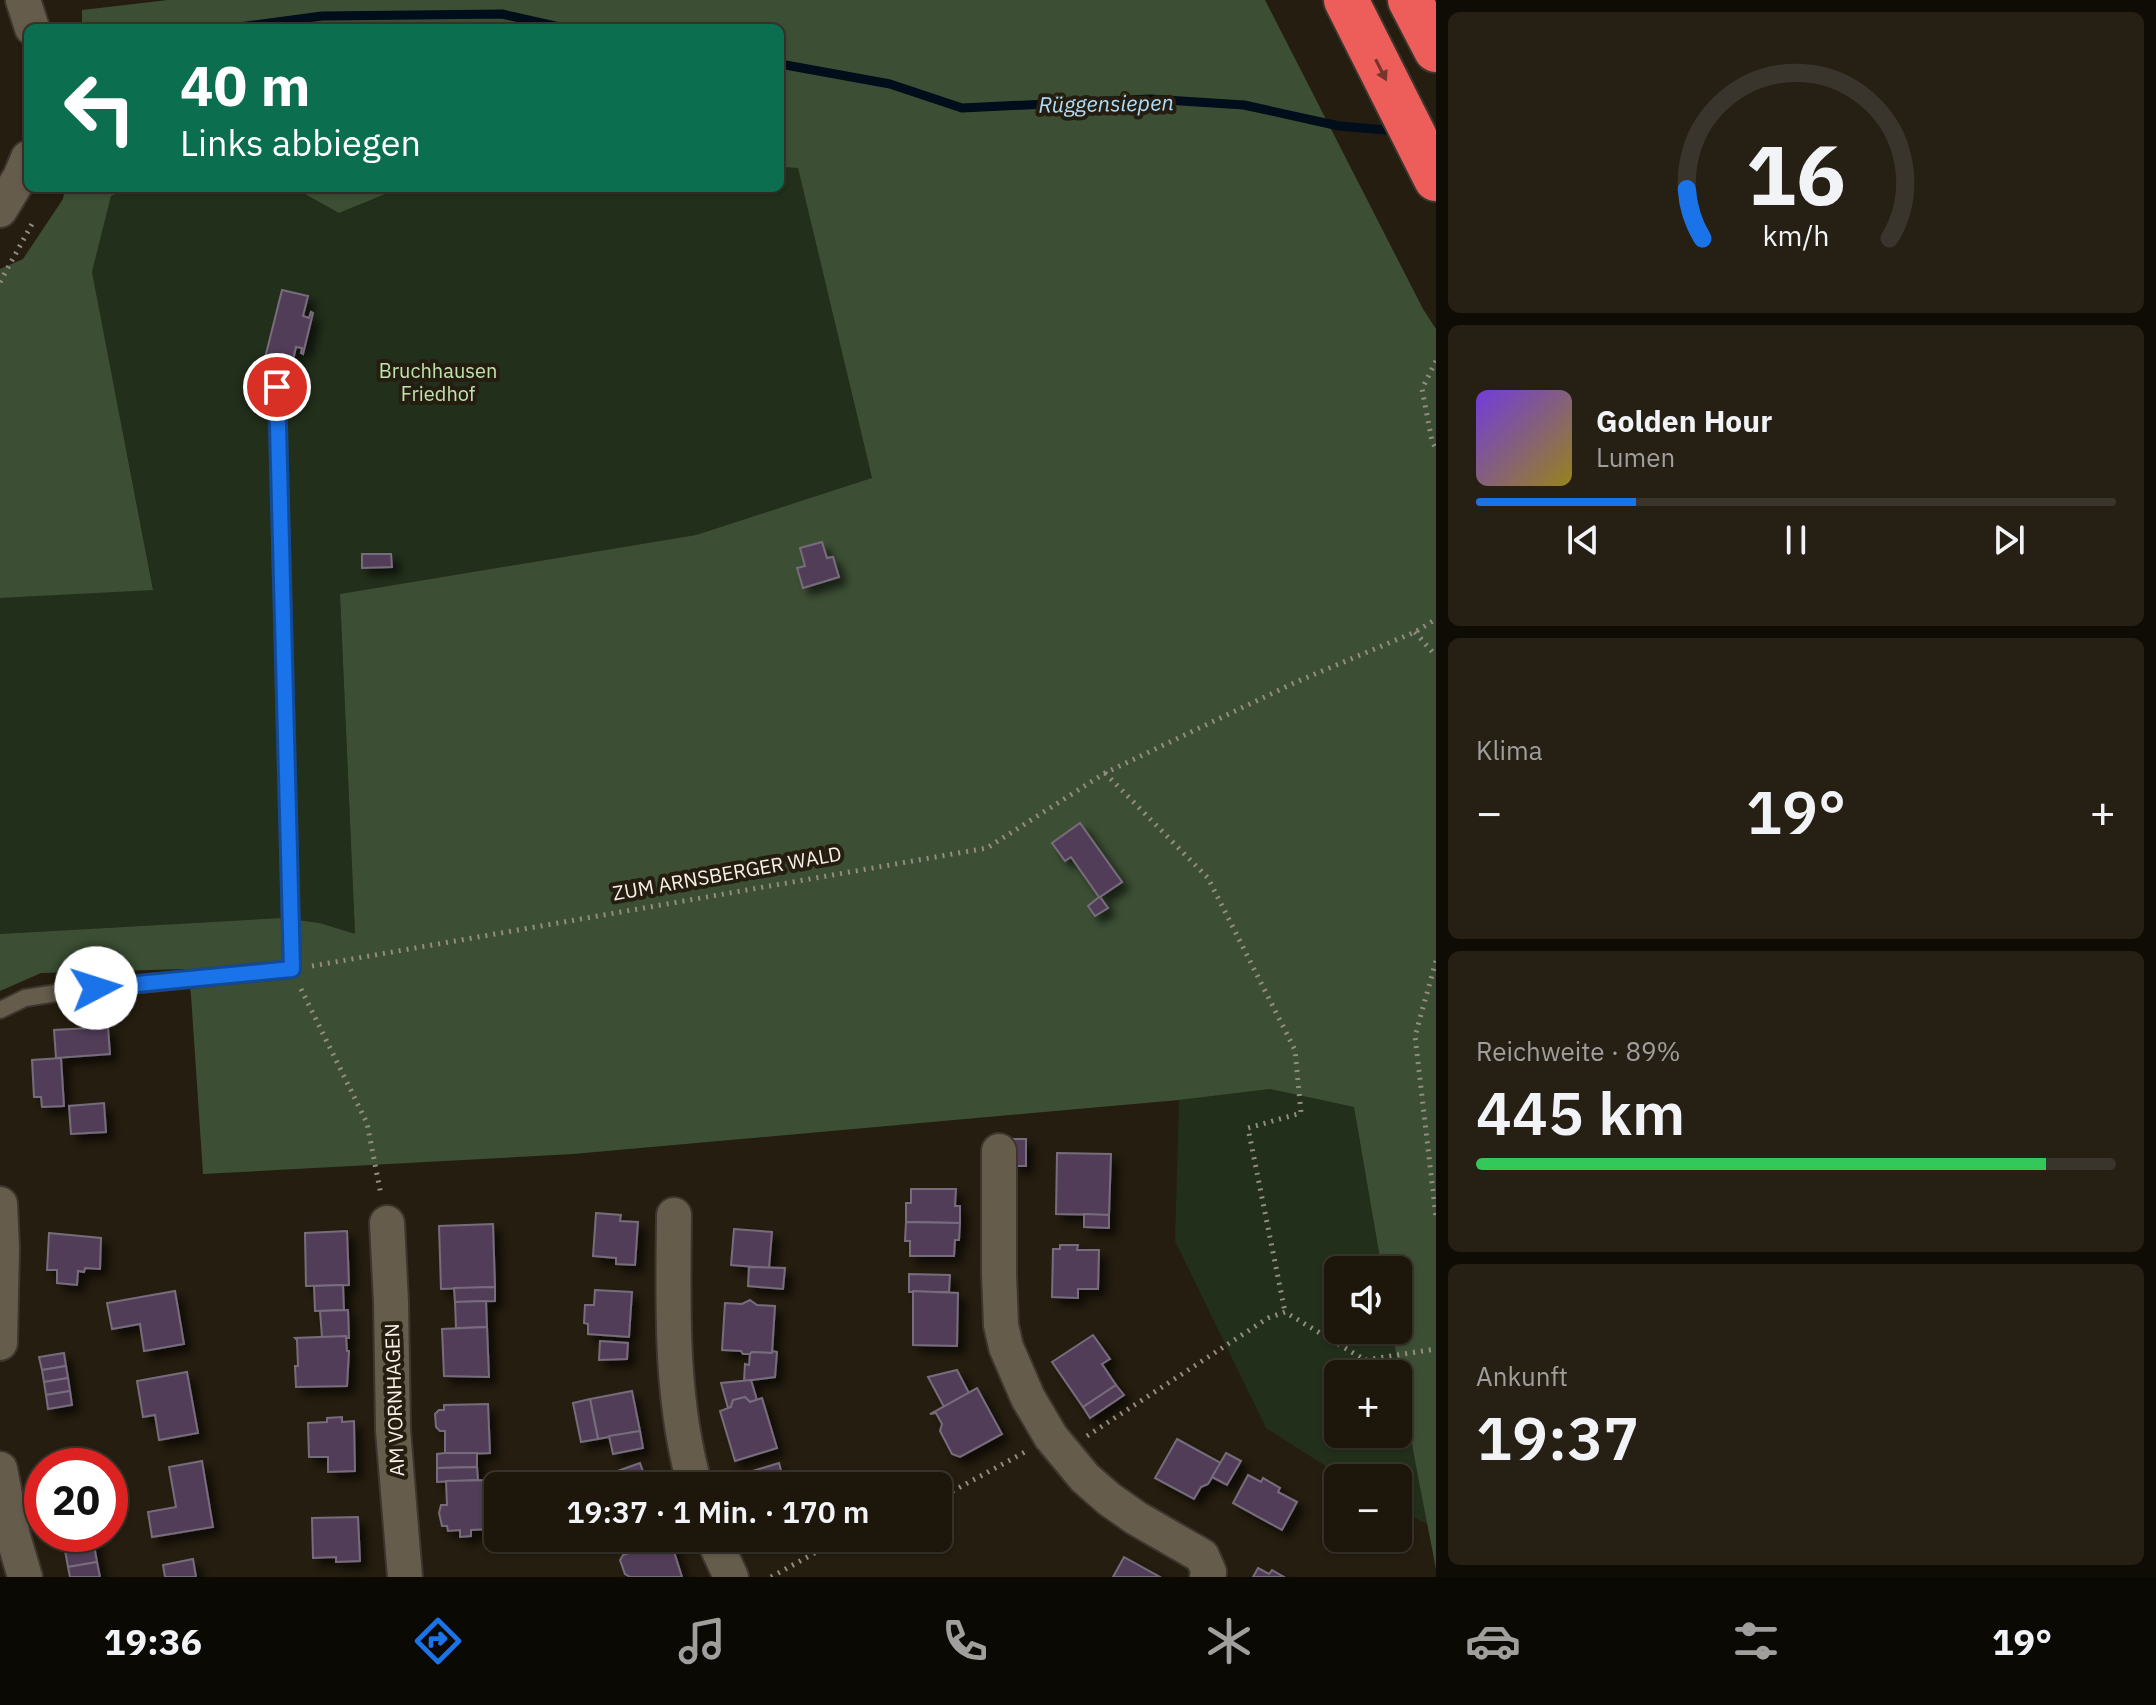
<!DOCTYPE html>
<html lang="de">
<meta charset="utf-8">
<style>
:root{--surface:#1c160b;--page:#251f14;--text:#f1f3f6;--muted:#a09f9d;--line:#3a352c;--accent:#1a73e8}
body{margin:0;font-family:"IBM Plex Sans",sans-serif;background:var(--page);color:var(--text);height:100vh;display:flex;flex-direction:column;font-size:30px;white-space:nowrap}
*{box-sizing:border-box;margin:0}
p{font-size:26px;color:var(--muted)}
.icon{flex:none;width:44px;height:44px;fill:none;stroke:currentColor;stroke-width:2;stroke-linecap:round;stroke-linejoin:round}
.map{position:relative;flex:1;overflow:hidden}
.drawer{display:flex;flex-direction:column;gap:12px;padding:12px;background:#0f0c06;width:720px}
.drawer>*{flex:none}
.banner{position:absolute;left:24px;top:24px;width:760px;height:168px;border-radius:12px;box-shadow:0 2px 6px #0004,0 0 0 2px var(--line);background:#0b6e4f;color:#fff;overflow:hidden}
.buttons{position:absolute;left:1324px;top:1256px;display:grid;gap:16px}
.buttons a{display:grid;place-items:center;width:88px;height:88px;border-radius:12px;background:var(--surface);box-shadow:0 2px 6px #0004,0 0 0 2px var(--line);font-size:40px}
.speed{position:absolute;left:24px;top:1448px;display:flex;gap:16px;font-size:40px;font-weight:700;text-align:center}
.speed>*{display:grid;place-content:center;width:104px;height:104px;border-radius:50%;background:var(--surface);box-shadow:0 2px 6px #0004,0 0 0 2px var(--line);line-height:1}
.speed .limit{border:12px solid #d22;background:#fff;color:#111}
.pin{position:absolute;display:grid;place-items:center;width:68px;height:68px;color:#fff;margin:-34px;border:4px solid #fff;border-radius:50%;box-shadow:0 2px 8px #0007}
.me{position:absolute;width:88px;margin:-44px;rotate:85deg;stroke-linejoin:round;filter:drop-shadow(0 0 6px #0008)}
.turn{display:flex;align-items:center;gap:28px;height:168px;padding:0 24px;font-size:36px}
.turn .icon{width:104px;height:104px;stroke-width:2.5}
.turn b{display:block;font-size:56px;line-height:68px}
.big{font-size:60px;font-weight:600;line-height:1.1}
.drawer .tile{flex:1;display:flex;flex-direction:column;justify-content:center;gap:12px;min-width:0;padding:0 28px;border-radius:12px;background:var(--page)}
.drawer .dial{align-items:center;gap:0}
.dial svg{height:208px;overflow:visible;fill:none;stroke:var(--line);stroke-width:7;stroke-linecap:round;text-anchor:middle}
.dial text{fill:var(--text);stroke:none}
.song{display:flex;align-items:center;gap:24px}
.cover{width:96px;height:96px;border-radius:12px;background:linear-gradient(135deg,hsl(260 70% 55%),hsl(50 70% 35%))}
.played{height:8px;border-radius:4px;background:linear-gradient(90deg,var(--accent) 25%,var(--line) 25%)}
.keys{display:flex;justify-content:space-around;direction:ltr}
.heat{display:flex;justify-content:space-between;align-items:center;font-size:44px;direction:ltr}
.charge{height:12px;border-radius:6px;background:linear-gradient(90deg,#34c759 89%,var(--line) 0)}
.trip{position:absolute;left:484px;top:1472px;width:468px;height:80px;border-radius:12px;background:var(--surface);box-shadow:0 2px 6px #0004,0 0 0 2px var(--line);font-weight:600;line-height:80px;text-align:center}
.dock{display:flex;height:128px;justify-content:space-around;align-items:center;background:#0b0904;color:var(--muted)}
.dock .icon{width:56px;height:56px}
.dock .selected{color:var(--accent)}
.dock b{font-size:36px;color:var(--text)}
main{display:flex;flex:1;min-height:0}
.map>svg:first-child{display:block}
.green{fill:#222f1b;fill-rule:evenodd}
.forest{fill:#3c4f34}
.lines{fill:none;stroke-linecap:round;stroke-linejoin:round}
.stream{stroke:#000d1a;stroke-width:9}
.building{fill:#513e59;stroke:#776c7c;stroke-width:2;filter:url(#shadow)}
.lane-casing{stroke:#3d362e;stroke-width:20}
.street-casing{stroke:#3d362e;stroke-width:38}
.highway-casing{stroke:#3d362e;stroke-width:48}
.path{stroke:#938c81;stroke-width:5;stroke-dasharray:2 6;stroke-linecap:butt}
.lane{stroke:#655c4c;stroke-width:16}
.street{stroke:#655c4c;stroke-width:34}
.highway{stroke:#ed5d59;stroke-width:44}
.oneway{fill:#75372d}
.route-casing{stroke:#114b97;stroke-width:20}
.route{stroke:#1a73e8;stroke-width:14}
.labels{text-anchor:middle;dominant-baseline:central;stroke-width:8;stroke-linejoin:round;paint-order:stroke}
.park-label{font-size:20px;fill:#bfe3af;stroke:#251d0f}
.street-label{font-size:20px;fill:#f7f1e8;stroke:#251d0f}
.water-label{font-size:22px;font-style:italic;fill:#afdefc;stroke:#251d0f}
</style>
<main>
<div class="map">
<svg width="1436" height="1577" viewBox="0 0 1436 1577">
<defs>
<filter id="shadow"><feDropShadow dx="7" dy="7" stdDeviation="4" flood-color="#0009"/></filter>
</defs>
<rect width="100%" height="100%" fill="#251d0f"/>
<g class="green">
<path d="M 780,167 L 798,168 L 872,479 L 696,535 L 340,594 L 355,935 L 320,923 L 282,918 L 0,934 L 0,598 L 153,589 L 92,272 L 111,196 L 132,188 L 294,188 L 339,213 L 400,188 L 780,188 Z"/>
<path d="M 1270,1089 L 1354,1107 L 1382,1270 L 1338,1270 L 1338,1330 L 1392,1330 L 1415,1461 L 1429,1525 L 1398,1510 L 1398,1478 L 1344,1478 L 1266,1428 L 1175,1241 L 1179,1100 ZM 1338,1374 L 1398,1374 L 1398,1434 L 1338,1434 Z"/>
</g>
<g class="forest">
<path d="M 168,0 L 1265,0 L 1423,309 L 1436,329 L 1436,1569 L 1415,1461 L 1392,1330 L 1398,1330 L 1398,1270 L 1382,1270 L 1354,1107 L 1270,1089 L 1179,1100 L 573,1154 L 203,1174 L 191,995 L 187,969 L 41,973 L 0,991 L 0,934 L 282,918 L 320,923 L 355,934 L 340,594 L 696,535 L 872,478 L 798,168 L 780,167 L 780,28 L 82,28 L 82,10 Z"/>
<path d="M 65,188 L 132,188 L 111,196 L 92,272 L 153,590 L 0,598 L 0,269 L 23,259 L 63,199 Z"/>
<path d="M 294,188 L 400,188 L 339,213 Z"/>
</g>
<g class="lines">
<g class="stream">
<path d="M 231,28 L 322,16 L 502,14 L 564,28"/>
<path d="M 780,64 L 890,84 L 962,108 L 1150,99 L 1244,105 L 1339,126 L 1397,131"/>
</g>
</g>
<g class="building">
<path d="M 282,290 L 308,296 L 303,316 L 309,318 L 311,312 L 313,313 L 303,354 L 301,353 L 302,348 L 296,347 L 289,377 L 262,370 Z"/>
<path d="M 822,542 L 827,558 L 833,557 L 839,577 L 803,588 L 797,568 L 805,566 L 800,548 Z"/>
<path d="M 362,554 L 391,554 L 392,567 L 362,568 Z"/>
<path d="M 1080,823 L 1122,882 L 1100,897 L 1108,908 L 1095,916 L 1088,906 L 1099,897 L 1071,857 L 1065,861 L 1052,843 Z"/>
<path d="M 108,1027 L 110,1054 L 56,1058 L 54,1030 Z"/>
<path d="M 61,1058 L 64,1106 L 42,1107 L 41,1097 L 34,1097 L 32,1060 Z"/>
<path d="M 104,1103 L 106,1132 L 71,1134 L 69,1106 Z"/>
<path d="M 1013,1139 L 1026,1139 L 1026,1166 L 1012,1166 Z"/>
<path d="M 1057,1153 L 1111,1154 L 1109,1215 L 1056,1214 Z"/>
<path d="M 911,1189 L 956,1189 L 955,1206 L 960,1206 L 960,1223 L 906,1222 L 906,1203 L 911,1203 Z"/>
<path d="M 596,1213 L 621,1215 L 620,1221 L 638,1222 L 635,1265 L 616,1264 L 616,1258 L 593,1256 Z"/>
<path d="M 1084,1214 L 1109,1215 L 1109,1228 L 1084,1227 Z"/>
<path d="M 906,1222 L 960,1223 L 959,1240 L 955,1240 L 954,1256 L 910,1256 L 910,1241 L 905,1241 Z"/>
<path d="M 493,1224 L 495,1287 L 441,1289 L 439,1226 Z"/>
<path d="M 734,1229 L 772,1232 L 769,1268 L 731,1265 Z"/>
<path d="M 347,1231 L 349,1285 L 306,1286 L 305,1233 Z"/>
<path d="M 49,1233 L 101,1238 L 100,1269 L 85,1268 L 84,1272 L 78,1271 L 77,1285 L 57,1283 L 57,1270 L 47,1270 Z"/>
<path d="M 1060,1245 L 1078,1245 L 1077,1250 L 1099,1250 L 1098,1289 L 1078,1289 L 1078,1298 L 1052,1297 L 1053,1249 L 1060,1249 Z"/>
<path d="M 749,1267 L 785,1268 L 783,1289 L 748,1286 Z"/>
<path d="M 909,1274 L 950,1275 L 949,1292 L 909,1292 Z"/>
<path d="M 343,1285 L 344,1310 L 315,1311 L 314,1286 Z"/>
<path d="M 495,1287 L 495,1301 L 455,1302 L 454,1288 Z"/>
<path d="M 595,1290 L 632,1292 L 629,1337 L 588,1334 L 588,1324 L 584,1323 L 585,1305 L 594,1305 Z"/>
<path d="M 175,1291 L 184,1344 L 144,1351 L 140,1324 L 112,1329 L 107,1303 Z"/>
<path d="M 913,1291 L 958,1293 L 957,1346 L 913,1345 Z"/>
<path d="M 750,1300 L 757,1305 L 775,1306 L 772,1353 L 752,1352 L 750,1354 L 743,1354 L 741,1351 L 722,1350 L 725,1303 L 742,1304 Z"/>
<path d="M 486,1301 L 487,1327 L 456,1328 L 455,1302 Z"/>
<path d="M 348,1310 L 349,1338 L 322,1337 L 320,1311 Z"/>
<path d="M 487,1327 L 489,1377 L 444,1376 L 442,1329 Z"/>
<path d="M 1093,1335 L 1110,1359 L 1102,1364 L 1116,1385 L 1083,1407 L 1052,1362 Z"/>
<path d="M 346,1336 L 347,1351 L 349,1351 L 347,1386 L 296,1387 L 295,1366 L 298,1366 L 297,1340 L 295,1338 Z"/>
<path d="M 600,1341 L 628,1343 L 627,1359 L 599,1360 Z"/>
<path d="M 772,1351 L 777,1352 L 775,1377 L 744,1381 L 745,1364 L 749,1365 L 750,1354 L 752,1352 L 772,1353 Z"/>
<path d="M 64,1353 L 66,1366 L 42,1370 L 39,1357 Z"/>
<path d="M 66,1366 L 68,1378 L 44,1382 L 42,1370 Z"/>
<path d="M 957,1370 L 969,1393 L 944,1407 L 928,1377 Z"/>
<path d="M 187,1372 L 198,1433 L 159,1440 L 155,1415 L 143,1417 L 137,1381 Z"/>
<path d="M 68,1378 L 70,1391 L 46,1395 L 44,1382 Z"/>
<path d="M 751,1380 L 757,1400 L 750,1402 L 745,1397 L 733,1400 L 731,1407 L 728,1408 L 721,1383 Z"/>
<path d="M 1116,1385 L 1124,1395 L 1090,1418 L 1083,1407 Z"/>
<path d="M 977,1388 L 1002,1434 L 960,1457 L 952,1454 L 940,1431 L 942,1424 L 936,1413 L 930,1414 Z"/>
<path d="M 70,1391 L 72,1405 L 48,1409 L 46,1395 Z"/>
<path d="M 632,1391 L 640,1431 L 598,1439 L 590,1399 Z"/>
<path d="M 745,1397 L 750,1402 L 762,1398 L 777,1448 L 735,1461 L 720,1411 L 731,1407 L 733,1400 Z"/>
<path d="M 590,1399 L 598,1439 L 581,1442 L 573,1403 Z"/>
<path d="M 488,1404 L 490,1453 L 445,1455 L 445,1431 L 440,1431 L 436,1427 L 435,1414 L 439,1410 L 444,1410 L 444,1405 Z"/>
<path d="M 342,1417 L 342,1422 L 354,1421 L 355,1471 L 328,1472 L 328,1457 L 309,1457 L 308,1423 L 327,1422 L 327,1418 Z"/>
<path d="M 640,1431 L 643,1448 L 613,1454 L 609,1436 Z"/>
<path d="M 1177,1439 L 1221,1463 L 1208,1484 L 1201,1487 L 1194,1499 L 1155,1478 Z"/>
<path d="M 445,1453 L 477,1453 L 477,1467 L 437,1468 L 437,1454 Z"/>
<path d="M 1226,1453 L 1241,1461 L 1227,1485 L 1212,1477 Z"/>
<path d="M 202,1461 L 213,1527 L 152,1537 L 148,1512 L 176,1507 L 169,1467 Z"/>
<path d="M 640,1463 L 647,1483 L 650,1482 L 651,1486 L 600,1486 L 598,1478 Z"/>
<path d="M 779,1463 L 783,1478 L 757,1486 L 750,1486 L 746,1473 Z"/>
<path d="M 477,1467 L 478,1480 L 437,1482 L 437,1468 Z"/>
<path d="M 1248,1475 L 1261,1482 L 1263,1478 L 1280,1488 L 1278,1492 L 1297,1502 L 1282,1530 L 1233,1503 Z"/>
<path d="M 789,1476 L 792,1486 L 757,1486 Z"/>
<path d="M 491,1480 L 492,1529 L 471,1530 L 471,1536 L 460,1537 L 460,1530 L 448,1531 L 447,1526 L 442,1526 L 439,1513 L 441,1505 L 447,1505 L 446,1481 Z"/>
<path d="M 358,1517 L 360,1561 L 336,1562 L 336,1557 L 313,1558 L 312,1518 Z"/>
<path d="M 92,1534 L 97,1562 L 68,1567 L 63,1539 Z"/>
<path d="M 670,1539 L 682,1577 L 630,1577 L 625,1574 L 620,1560 L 623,1555 Z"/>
<path d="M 1124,1557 L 1160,1577 L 1113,1577 Z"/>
<path d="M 193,1559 L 196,1577 L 165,1577 L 163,1565 Z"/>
<path d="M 97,1562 L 100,1577 L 70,1577 L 68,1567 Z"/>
<path d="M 1258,1568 L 1269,1574 L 1272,1570 L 1284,1577 L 1253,1577 Z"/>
</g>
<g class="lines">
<defs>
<path id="lane" d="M 0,1010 L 25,998 L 69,991 L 292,969 L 277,387"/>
<g id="street">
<path d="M 23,0 L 32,28"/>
<path d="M 0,210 L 20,177 L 28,158"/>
<path d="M 999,1151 L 999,1274 L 1001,1325 L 1006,1347 L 1028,1398 L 1051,1437 L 1085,1478 L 1109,1499 L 1136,1518 L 1202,1556 L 1209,1572 L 1207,1577"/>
<path d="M 0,1204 L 2,1248 L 0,1343"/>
<path d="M 674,1215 C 673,1306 670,1398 695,1486"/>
<path d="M 387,1223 L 391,1302 L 393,1430 L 405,1577"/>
<path d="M 0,1469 L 13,1536 L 25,1577"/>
<path d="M 713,1538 L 731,1577"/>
</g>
<g id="highway">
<path d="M 1346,0 L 1436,179"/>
<path d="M 1410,0 L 1436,50"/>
</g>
</defs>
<use href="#lane" class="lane-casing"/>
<use href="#street" class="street-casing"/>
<use href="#highway" class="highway-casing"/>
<g class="path">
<path d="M 0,282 L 32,224"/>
<path d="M 1436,361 L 1422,389 L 1432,441 L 1436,449"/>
<path d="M 1415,632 L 1436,656"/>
<path d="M 1105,773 L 1208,878 L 1295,1050 L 1301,1113 L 1248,1128 L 1285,1312"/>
<path d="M 1436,961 L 1415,1036 L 1436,1217"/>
<path d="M 312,966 L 987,848 L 1105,773 L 1296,682 L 1415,632 L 1436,619"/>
<path d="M 301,989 L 367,1123 L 381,1195"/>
<path d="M 1087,1436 L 1268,1318 L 1285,1312 L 1365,1360 L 1436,1349"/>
<path d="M 938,1499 L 1025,1452"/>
<path d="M 771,1577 L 842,1538"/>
</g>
<use href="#lane" class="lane"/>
<use href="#street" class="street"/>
<use href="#highway" class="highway"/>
</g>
<defs><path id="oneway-solid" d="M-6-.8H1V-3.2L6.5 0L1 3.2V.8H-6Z" transform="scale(2)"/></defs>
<use class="oneway" href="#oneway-solid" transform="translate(1381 70) rotate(63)"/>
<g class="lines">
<defs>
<path id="route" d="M 96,988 L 292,969 L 277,387"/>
</defs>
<use href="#route" class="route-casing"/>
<use href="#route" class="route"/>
</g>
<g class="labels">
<g class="park-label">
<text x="438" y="370">Bruchhausen<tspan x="438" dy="23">Friedhof</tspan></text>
</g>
<g class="street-label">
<text transform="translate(727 873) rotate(-10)">ZUM ARNSBERGER WALD</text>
<text transform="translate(394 1400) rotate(-92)">AM VORNHAGEN</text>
</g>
<g class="water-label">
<text transform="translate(1106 103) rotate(-1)">Rüggensiepen</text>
</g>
</g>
</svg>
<div class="buttons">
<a><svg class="icon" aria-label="sound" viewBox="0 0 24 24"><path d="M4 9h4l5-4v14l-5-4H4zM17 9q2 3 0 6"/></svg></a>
<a>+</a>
<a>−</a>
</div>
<div class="speed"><div class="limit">20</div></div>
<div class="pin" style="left:277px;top:387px;background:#d93025"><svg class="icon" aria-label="arrive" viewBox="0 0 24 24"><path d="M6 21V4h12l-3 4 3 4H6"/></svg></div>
<svg class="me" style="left:96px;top:988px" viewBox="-20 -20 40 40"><circle r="19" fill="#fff"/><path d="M0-13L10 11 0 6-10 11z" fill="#1a73e8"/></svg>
<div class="trip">19:37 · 1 Min. · 170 m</div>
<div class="banner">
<div class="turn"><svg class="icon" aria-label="left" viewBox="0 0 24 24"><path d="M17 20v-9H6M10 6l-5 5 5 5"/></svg><div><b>40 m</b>Links abbiegen</div></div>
</div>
</div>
<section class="drawer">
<div class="tile dial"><svg viewBox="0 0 100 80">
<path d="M14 69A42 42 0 1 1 86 69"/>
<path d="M14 69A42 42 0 0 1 8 50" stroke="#1a73e8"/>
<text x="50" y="56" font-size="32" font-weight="700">16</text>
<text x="50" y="72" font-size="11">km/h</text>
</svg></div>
<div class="tile">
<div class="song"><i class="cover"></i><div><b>Golden Hour</b><p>Lumen</p></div></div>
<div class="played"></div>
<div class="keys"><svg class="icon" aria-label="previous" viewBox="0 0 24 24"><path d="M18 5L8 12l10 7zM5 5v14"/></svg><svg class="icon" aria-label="pause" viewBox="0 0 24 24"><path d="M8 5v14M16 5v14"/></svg><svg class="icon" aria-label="next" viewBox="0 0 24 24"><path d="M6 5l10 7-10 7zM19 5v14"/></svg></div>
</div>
<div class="tile"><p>Klima</p>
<div class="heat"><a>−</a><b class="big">19°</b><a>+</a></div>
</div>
<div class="tile"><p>Reichweite · 89%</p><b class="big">445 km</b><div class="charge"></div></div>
<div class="tile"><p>Ankunft</p><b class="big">19:37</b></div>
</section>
</main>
<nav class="dock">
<b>19:36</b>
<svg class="icon selected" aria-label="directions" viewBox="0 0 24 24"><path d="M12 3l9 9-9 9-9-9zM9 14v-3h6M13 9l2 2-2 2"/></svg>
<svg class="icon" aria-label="music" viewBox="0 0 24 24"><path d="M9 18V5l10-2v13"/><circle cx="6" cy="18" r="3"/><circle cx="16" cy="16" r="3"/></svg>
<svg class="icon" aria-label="phone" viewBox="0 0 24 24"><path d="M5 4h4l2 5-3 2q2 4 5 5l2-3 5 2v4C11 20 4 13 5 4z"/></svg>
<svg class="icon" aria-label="climate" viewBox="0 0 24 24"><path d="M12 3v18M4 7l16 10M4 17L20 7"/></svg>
<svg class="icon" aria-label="car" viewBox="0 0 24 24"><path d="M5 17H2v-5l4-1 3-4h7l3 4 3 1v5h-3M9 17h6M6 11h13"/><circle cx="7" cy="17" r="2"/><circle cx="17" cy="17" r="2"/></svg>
<svg class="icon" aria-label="filters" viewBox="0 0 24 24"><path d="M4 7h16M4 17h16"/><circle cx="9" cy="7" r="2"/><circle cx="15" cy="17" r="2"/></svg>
<b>19°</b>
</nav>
